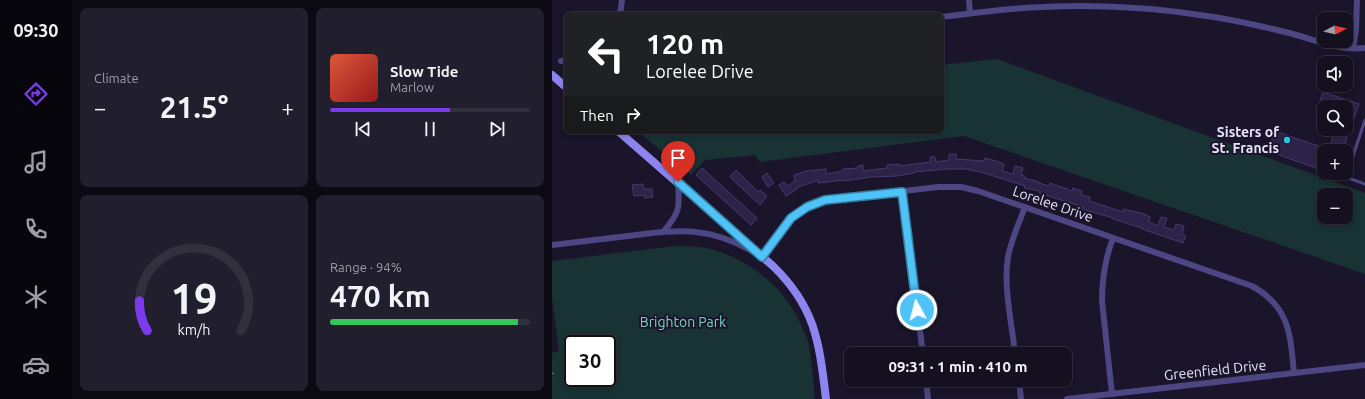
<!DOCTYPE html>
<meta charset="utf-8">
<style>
:root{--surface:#141020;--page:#211e2d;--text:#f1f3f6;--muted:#9d9da5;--line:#33303e;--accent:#7c3aed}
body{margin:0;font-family:Ubuntu,sans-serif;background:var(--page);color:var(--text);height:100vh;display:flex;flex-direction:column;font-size:15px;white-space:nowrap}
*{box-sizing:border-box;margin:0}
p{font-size:13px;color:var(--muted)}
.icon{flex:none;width:22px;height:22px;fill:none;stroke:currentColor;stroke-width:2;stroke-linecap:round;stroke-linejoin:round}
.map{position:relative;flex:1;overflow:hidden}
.side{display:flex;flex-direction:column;gap:8px;padding:8px;background:#0b0912;width:480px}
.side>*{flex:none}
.guide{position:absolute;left:12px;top:12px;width:380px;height:122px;border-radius:8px;box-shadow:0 2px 6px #0003,0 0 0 1px var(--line);background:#202124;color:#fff;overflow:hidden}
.needle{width:26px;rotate:83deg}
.fabs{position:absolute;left:765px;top:12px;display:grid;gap:8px}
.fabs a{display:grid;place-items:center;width:36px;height:36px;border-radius:8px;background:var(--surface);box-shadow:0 2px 6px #0003,0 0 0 1px var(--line);font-size:20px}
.speed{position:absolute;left:12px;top:335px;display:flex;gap:8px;font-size:20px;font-weight:700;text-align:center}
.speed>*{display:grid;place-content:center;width:52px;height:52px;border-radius:50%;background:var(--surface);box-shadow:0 2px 6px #0003,0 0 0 1px var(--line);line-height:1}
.speed .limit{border:2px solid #111;border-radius:6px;background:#fff;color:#111}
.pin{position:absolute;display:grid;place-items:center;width:34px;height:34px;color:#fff;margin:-41px -17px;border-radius:50% 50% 50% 0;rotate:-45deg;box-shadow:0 0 4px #0007}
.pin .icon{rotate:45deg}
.me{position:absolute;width:44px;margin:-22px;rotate:353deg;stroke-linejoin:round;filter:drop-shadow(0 0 3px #0008)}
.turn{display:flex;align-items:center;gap:14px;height:84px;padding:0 16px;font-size:18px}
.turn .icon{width:52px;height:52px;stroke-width:2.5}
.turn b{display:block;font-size:28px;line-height:34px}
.then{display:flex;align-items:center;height:38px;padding:0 16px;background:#0003;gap:8px;font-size:15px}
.big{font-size:30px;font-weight:600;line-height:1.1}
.side .card{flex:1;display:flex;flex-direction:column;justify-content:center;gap:6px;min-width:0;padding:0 14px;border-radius:8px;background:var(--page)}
.side .dial{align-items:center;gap:0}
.dial svg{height:104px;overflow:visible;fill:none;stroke:var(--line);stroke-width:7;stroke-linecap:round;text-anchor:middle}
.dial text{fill:var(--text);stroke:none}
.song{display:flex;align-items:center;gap:12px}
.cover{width:48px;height:48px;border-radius:6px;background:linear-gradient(135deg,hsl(10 70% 55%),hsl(0 70% 35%))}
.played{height:4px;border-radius:2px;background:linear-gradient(90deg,var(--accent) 60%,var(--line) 60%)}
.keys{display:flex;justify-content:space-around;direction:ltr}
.heat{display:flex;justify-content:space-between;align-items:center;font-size:22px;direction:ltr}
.charge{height:6px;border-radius:3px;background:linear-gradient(90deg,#34c759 94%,var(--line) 0)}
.side .tiles{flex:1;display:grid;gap:8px;grid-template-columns:repeat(2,1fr)}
.trip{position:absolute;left:292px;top:347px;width:228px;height:40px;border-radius:8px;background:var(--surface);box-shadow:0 2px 6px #0003,0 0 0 1px var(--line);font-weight:600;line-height:40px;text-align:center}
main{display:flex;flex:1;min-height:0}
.menu{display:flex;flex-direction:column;width:72px;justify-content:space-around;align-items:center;background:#08060d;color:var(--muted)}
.menu .icon{width:28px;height:28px}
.menu .on{color:var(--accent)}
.menu b{font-size:18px;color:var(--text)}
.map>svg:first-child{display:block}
.green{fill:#193233;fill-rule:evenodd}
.building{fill:#2d2348;stroke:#473871}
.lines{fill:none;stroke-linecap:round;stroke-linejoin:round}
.path{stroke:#42afae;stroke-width:1;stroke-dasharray:2 3;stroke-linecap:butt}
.lane{stroke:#4c4682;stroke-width:3}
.street{stroke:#4c4682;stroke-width:6}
.secondary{stroke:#8d85ef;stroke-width:8}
.route-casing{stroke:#337fa1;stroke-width:10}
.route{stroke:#4fc3f7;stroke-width:7}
.poi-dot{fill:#27c5e2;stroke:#1a152a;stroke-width:1.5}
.labels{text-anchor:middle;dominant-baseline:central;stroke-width:4;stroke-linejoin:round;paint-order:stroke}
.poi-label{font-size:14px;font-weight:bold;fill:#e6e2fb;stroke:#1a152a;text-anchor:end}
.street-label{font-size:14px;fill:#e6e2fb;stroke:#1a152a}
.park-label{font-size:14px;fill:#76d3c1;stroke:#1a152a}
</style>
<main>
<nav class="menu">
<b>09:30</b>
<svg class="icon on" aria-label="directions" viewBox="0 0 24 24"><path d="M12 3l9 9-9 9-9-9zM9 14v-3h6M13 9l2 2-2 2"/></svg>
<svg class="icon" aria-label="music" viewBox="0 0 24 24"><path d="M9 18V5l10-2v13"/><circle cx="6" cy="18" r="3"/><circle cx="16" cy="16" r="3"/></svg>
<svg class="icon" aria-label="phone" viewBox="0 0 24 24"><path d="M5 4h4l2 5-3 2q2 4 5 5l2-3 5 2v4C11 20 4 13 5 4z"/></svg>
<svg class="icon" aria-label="climate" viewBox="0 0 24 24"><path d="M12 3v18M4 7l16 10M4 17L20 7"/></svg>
<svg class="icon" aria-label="car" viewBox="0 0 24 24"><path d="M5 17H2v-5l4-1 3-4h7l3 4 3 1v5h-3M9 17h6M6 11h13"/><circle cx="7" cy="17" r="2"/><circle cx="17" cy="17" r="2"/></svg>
</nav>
<section class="side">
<div class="tiles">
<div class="card"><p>Climate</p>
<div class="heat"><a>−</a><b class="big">21.5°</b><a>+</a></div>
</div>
<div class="card">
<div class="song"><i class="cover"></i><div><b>Slow Tide</b><p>Marlow</p></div></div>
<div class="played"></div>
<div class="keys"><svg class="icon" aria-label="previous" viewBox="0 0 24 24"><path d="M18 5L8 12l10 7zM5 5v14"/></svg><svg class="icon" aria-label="pause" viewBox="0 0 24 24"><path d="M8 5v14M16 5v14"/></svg><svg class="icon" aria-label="next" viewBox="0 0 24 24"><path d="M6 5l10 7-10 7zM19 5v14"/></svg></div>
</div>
<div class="card dial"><svg viewBox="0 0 100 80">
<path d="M14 69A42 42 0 1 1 86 69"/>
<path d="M14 69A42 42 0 0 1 8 46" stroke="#7c3aed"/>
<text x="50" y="56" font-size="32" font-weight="700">19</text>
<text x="50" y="72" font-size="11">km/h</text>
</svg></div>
<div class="card"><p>Range · 94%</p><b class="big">470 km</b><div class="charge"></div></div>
</div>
</section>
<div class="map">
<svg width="813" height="399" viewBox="0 0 813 399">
<rect width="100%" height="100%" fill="#1a152a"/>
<g class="green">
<path d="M 445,59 L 813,193 L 813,274 L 412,136 L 208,162 L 203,155 L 153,160 L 139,175 L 85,131 L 389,131 L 389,65 ZM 772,195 L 794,195 L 794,217 L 772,217 Z"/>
<path d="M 122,246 C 134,246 146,246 158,249 C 197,258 235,290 250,327 C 252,332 255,337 256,341 C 260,360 261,380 263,399 L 0,399 L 0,353 L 7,351 L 0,297 L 0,261 ZM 21,344 L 55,344 L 55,378 L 21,378 Z"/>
</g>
<g class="building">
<path d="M 771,92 L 807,104 L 790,151 L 776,151 L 784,129 L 794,129 L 794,107 L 772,107 L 772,115 L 764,112 Z"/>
<path d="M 723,131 L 772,148 L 772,171 L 716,151 Z"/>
<path d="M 397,154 L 404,154 L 404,159 L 432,161 L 433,158 L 447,162 L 452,164 L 450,171 L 461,174 L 463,166 L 471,168 L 469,175 L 473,176 L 472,178 L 487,182 L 487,183 L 497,186 L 498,183 L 520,191 L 521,188 L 530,191 L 529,195 L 538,197 L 537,201 L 571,212 L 571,209 L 592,214 L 598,217 L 597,222 L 606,226 L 609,217 L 615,218 L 612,227 L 622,230 L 624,224 L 632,226 L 630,235 L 634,236 L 631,243 L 590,229 L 590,228 L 561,219 L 561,218 L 530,209 L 531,207 L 487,193 L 488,191 L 472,188 L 473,186 L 429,172 L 417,170 L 418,169 L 396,169 L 362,172 L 362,173 L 345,176 L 319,177 L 292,181 L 292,180 L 266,183 L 266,180 L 244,188 L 245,189 L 234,196 L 227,185 L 232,182 L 235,186 L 243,181 L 242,175 L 255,171 L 274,169 L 274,174 L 291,171 L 291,169 L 306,168 L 306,166 L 311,165 L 311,171 L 335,168 L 335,165 L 347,164 L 347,166 L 379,162 L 378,157 L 383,157 L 384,162 L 397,160 Z"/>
<path d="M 150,168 L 205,218 L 199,225 L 144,175 Z"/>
<path d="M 184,170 L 206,192 L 208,190 L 215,196 L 208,205 L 178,177 Z"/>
<path d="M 215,173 L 222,183 L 216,187 L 210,177 Z"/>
<path d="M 91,184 L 92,189 L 100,189 L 101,197 L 93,198 L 93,195 L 82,196 L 80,185 Z"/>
</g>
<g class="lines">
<path class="path" d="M 0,373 L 3,374"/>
<path class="lane" d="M 813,120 L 794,177 L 813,184"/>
<g class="street">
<path d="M 417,0 L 418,13"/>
<path d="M 68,15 L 70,0"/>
<path d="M 389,17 C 423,13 458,8 492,7 C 548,4 606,8 662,17 C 686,21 709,26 733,32 C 759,38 786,51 813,48"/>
<path d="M 801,48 L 804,29 L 805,0"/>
<path d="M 9,61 L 15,60"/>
<path d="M 350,191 L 371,354"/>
<path d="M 111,232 C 128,213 128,207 126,182"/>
<path d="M 0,245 C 25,242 50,239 76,236 C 125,230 154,225 200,251"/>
<path d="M 208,256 L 210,257 L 239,219 L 246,212 L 264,203 L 283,199 L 386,187 L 409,187 L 426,191 L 700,286 C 738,307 738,334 742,373"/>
<path d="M 463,354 C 460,323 451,287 456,257 C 459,240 467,223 473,207"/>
<path d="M 374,380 L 376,399"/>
<path d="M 467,380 L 469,399"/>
<path d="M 560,394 L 550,301 C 550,279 553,259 561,238"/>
<path d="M 515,399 L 813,365"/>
</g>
<g class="secondary">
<path d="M 0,75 L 15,88"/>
<path d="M 66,131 L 221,266 C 264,308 267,342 274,399"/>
</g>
</g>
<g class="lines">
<defs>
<path id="route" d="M 126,182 L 210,257 L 239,218 L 255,207 L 273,200 L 350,192 L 365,310"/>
</defs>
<use href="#route" class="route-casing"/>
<use href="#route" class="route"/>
</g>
<circle class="poi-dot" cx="735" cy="140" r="4"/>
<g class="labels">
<g class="poi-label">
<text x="727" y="132">Sisters of<tspan x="727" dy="16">St. Francis</tspan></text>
</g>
<g class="street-label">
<text transform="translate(501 204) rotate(19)">Lorelee Drive</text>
<text transform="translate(663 370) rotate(-6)">Greenfield Drive</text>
</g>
<g class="park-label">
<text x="131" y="322">Brighton Park</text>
</g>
</g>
</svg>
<div class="fabs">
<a><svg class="needle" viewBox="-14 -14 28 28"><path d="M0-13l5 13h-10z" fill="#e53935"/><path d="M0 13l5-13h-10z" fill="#9d9da5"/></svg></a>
<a><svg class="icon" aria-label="sound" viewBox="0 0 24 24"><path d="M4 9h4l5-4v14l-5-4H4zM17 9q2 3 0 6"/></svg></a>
<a><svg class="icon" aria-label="search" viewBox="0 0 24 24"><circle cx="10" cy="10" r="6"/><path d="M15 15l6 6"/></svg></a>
<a>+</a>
<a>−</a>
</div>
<div class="speed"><div class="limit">30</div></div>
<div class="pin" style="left:126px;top:182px;background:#d93025"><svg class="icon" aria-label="arrive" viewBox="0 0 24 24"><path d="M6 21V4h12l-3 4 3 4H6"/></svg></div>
<svg class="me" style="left:365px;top:310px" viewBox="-20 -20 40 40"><circle r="17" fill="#4fc3f7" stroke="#fff" stroke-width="3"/><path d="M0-11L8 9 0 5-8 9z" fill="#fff"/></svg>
<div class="trip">09:31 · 1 min · 410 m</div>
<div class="guide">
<div class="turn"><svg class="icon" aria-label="left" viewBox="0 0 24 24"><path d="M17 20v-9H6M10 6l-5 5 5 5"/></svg><div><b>120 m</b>Lorelee Drive</div></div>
<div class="then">Then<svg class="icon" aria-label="right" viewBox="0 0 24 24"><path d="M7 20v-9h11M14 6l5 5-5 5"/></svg></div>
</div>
</div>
</main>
